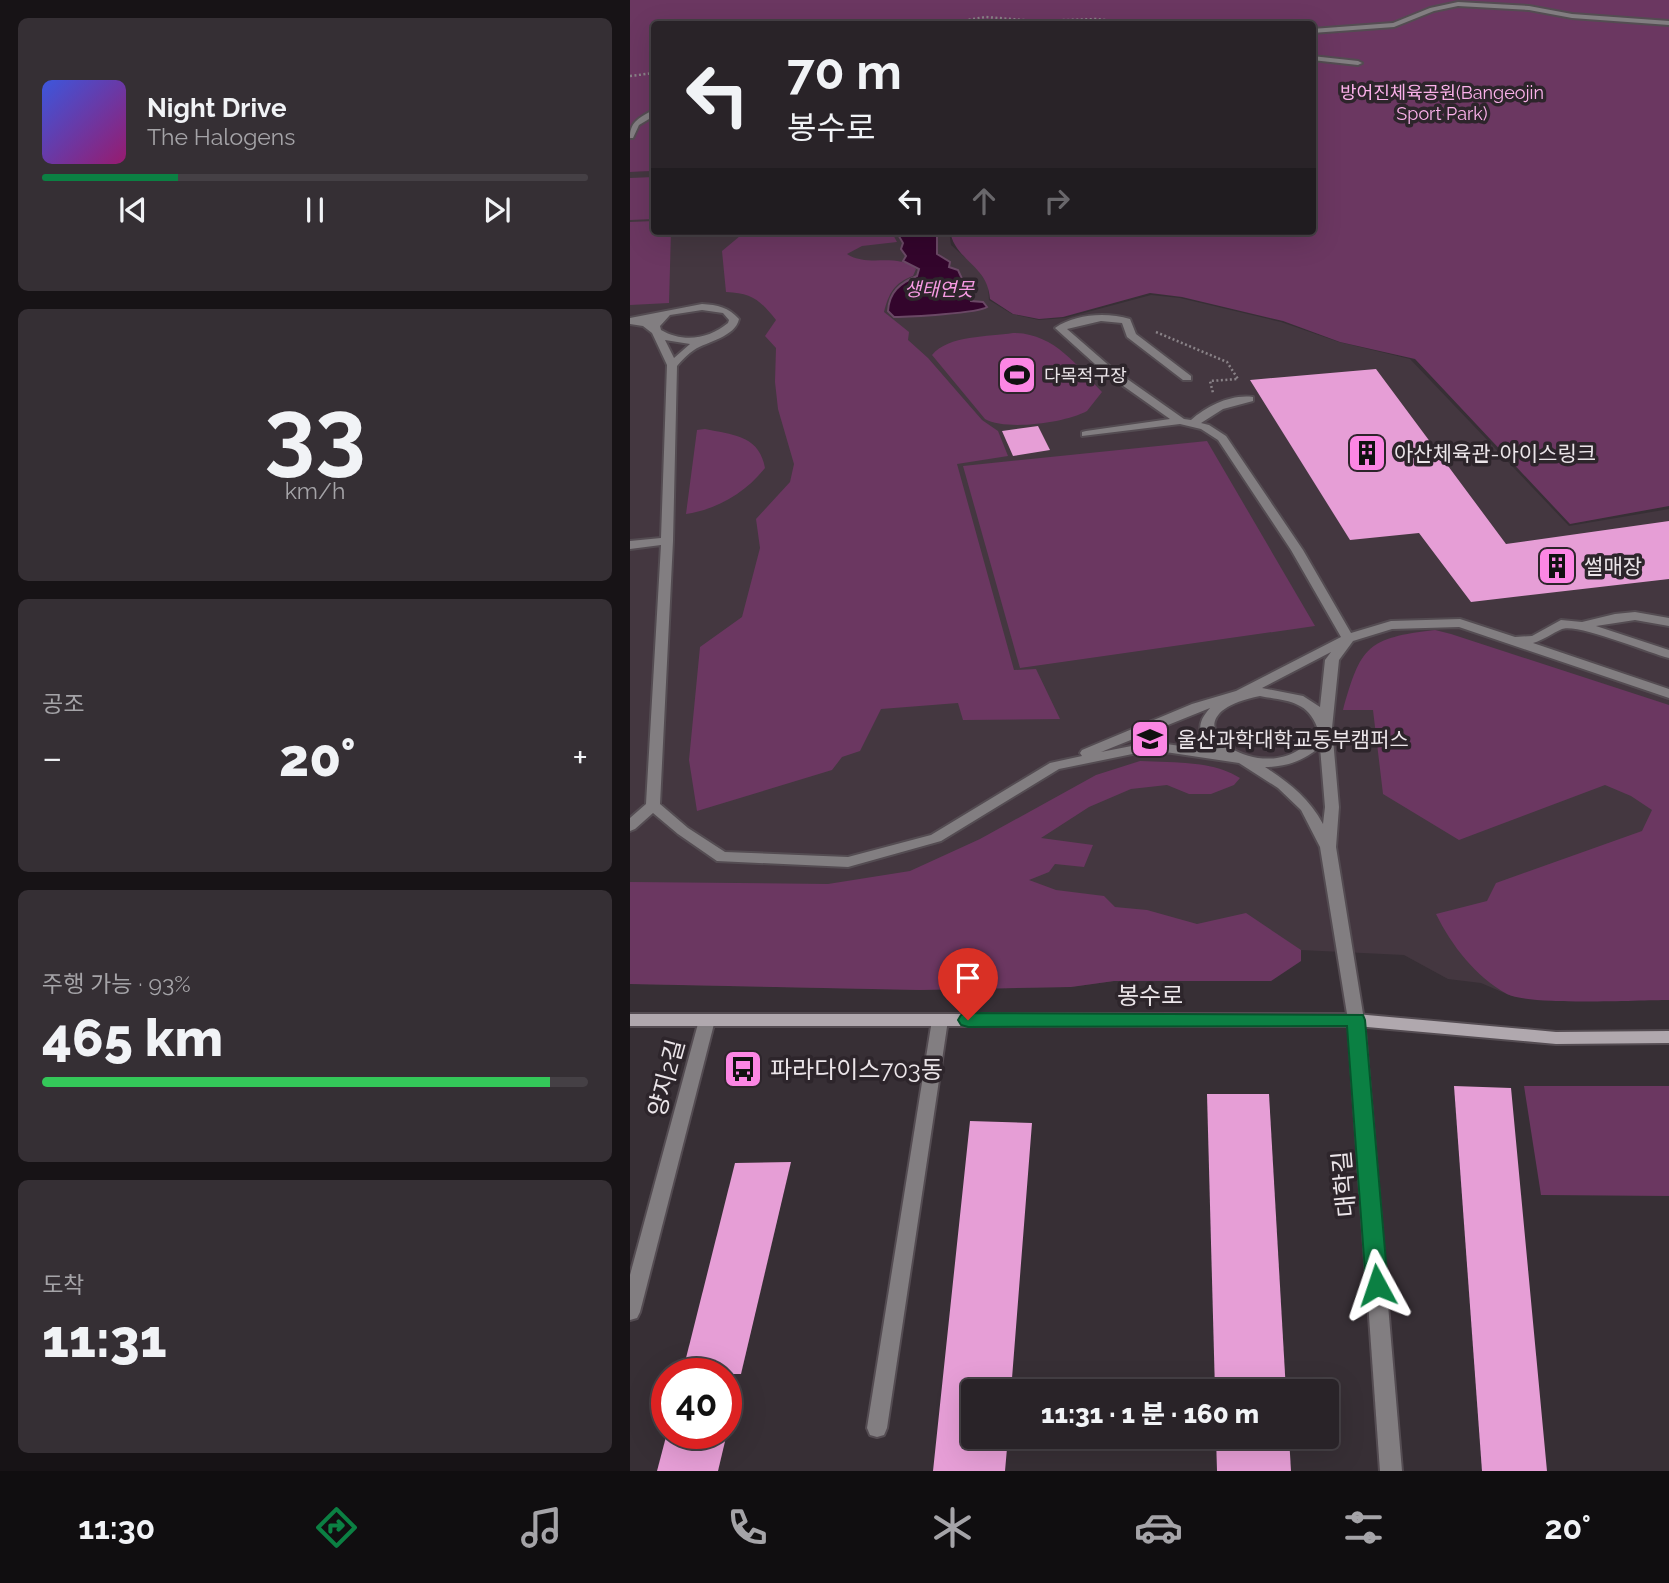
<!DOCTYPE html>
<html lang="ko">
<meta charset="utf-8">
<style>
:root{--surface:#292328;--page:#352f34;--text:#f1f3f6;--muted:#a5a4a8;--line:#454045;--accent:#0b8043}
body{margin:0;font-family:Raleway,"Noto Sans KR",sans-serif;background:var(--page);color:var(--text);height:100vh;display:flex;flex-direction:column;font-size:26px;white-space:nowrap}
*{box-sizing:border-box;margin:0}
p{font-size:23px;color:var(--muted)}
.icon{flex:none;width:38px;height:38px;fill:none;stroke:currentColor;stroke-width:2;stroke-linecap:round;stroke-linejoin:round}
.map{position:relative;flex:1;overflow:hidden}
.details{display:flex;flex-direction:column;gap:18px;padding:18px;background:#171316;width:630px}
.details>*{flex:none}
.top-card{position:absolute;left:21px;top:21px;width:665px;height:214px;border-radius:7px;box-shadow:0 7px 28px #0002,0 0 0 2px var(--line);background:#292328;color:var(--text);overflow:hidden}
.speed{position:absolute;left:21px;top:1358px;display:flex;gap:14px;font-size:35px;font-weight:700;text-align:center}
.speed>*{display:grid;place-content:center;width:91px;height:91px;border-radius:50%;background:var(--surface);box-shadow:0 7px 28px #0002,0 0 0 2px var(--line);line-height:1}
.speed .limit{border:10px solid #d22;background:#fff;color:#111}
.pin{position:absolute;display:grid;place-items:center;width:60px;height:60px;color:#fff;margin:-72px -30px;border-radius:50% 50% 50% 0;rotate:-45deg;box-shadow:0 0 7px #0007}
.pin .icon{rotate:45deg}
.me{position:absolute;width:77px;margin:-38px;rotate:355deg;stroke-linejoin:round;filter:drop-shadow(0 0 5px #0008)}
.turn{display:flex;align-items:center;gap:24px;height:147px;padding:0 21px;font-size:32px}
.turn .icon{width:91px;height:91px;stroke-width:2.5}
.turn b{display:block;font-size:49px;line-height:60px}
.lanes{display:flex;align-items:center;height:66px;padding:0 21px;background:#0003;justify-content:center;gap:35px;direction:ltr}
.lanes .off{opacity:.35}
.big{font-size:52px;font-weight:800;line-height:1.1}
.details .widget{flex:1;display:flex;flex-direction:column;justify-content:center;gap:10px;min-width:0;padding:0 24px;border-radius:10px;background:var(--page)}
.details .dial{align-items:center;gap:0}
.dial b{font-size:91px;line-height:1}
.song{display:flex;align-items:center;gap:21px}
.cover{width:84px;height:84px;border-radius:10px;background:linear-gradient(135deg,hsl(230 70% 55%),hsl(320 70% 35%))}
.played{height:7px;border-radius:4px;background:linear-gradient(90deg,var(--accent) 25%,var(--line) 25%)}
.keys{display:flex;justify-content:space-around;direction:ltr}
.heat{display:flex;justify-content:space-between;align-items:center;font-size:38px;direction:ltr}
.charge{height:10px;border-radius:5px;background:linear-gradient(90deg,#34c759 93%,var(--line) 0)}
.trip{position:absolute;left:331px;top:1379px;width:378px;height:70px;border-radius:7px;background:var(--surface);box-shadow:0 7px 28px #0002,0 0 0 2px var(--line);font-weight:800;line-height:70px;text-align:center}
.tab-bar{display:flex;height:112px;justify-content:space-around;align-items:center;background:#100e10;color:var(--muted)}
.tab-bar .icon{width:49px;height:49px}
.tab-bar .on{color:var(--accent)}
.tab-bar b{font-size:32px;color:var(--text)}
main{display:flex;flex:1;min-height:0}
.map>svg:first-child{display:block}
.built{fill:#443740}
.green{fill:#6b3761}
.water{fill:#33052c;stroke:#6a4865;stroke-width:2}
.building{fill:#e69ed6}
.lines{fill:none;stroke-linecap:round;stroke-linejoin:round}
.service-casing{stroke:#544c52;stroke-width:4}
.minor-casing{stroke:#544c52;stroke-width:4}
.tertiary-casing{stroke:#544c52;stroke-width:4}
.secondary-casing{stroke:#544c52;stroke-width:4}
.path{stroke:#898287;stroke-width:2.5;stroke-dasharray:2 2.5;stroke-linecap:butt}
.service{fill:#827e81;fill-rule:evenodd}
.minor{fill:#827e81;fill-rule:evenodd}
.tertiary{fill:#827e81;fill-rule:evenodd}
.secondary{fill:#b0a8ae;fill-rule:evenodd}
.route{fill:#0b8043;stroke:#07532c;stroke-width:2}
.labels{text-anchor:middle;dominant-baseline:central;stroke-width:7;stroke-linejoin:round;paint-order:stroke}
.far-park-label{font-size:18px;fill:#fbb1ea;stroke:#2d252b}
.far-poi-label{font-size:18px;fill:#ebe5e9;stroke:#2d252b;text-anchor:start}
.far-water-label{font-size:19px;font-style:italic;fill:#f69ae2;stroke:#2d252b}
.poi-label{font-size:21px;fill:#ebe5e9;stroke:#2d252b;text-anchor:start}
.near-street-label{font-size:24px;fill:#ebe5e9;stroke:#2d252b}
.near-poi-label{font-size:24px;fill:#ebe5e9;stroke:#2d252b;text-anchor:start}
</style>
<main>
<section class="details">
<div class="widget">
<div class="song"><i class="cover"></i><div><b>Night Drive</b><p>The Halogens</p></div></div>
<div class="played"></div>
<div class="keys"><svg class="icon" aria-label="previous" viewBox="0 0 24 24"><path d="M18 5L8 12l10 7zM5 5v14"/></svg><svg class="icon" aria-label="pause" viewBox="0 0 24 24"><path d="M8 5v14M16 5v14"/></svg><svg class="icon" aria-label="next" viewBox="0 0 24 24"><path d="M6 5l10 7-10 7zM19 5v14"/></svg></div>
</div>
<div class="widget dial"><b>33</b><p>km/h</p></div>
<div class="widget"><p>공조</p>
<div class="heat"><a>−</a><b class="big">20°</b><a>+</a></div>
</div>
<div class="widget"><p>주행 가능 · 93%</p><b class="big">465 km</b><div class="charge"></div></div>
<div class="widget"><p>도착</p><b class="big">11:31</b></div>
</section>
<div class="map">
<svg width="1039" height="1471" viewBox="0 0 1039 1471">
<rect width="100%" height="100%" fill="#372f35"/>
<path class="built" d="M 24,171 L 24,231 L 319,231 L 321,245 L 347,268 L 358,285 L 359,300 L 382,314 L 409,320 L 435,318 L 521,295 L 550,298 L 651,322 L 709,342 L 780,359 L 939,526 L 1039,509 L 1039,1000 L 916,1000 L 879,995 L 851,983 L 818,979 L 774,955 L 671,950 L 671,961 L 641,981 L 484,981 L 441,987 L 290,990 L 0,984 L 0,172 Z"/>
<g class="green">
<path d="M 0,0 L 1039,0 L 1039,506 L 940,524 L 785,359 L 710,342 L 653,321 L 552,297 L 520,293 L 433,317 L 409,319 L 383,314 L 360,299 C 358,265 325,261 320,231 L 682,231 L 682,24 L 24,24 L 24,171 L 0,172 Z"/>
<path d="M 24,177 L 24,219 L 0,220 L 0,178 Z"/>
<path d="M 24,221 L 24,231 L 41,231 L 39,303 L 0,305 L 0,222 Z"/>
<path d="M 116,231 L 261,231 L 267,242 L 232,246 L 217,254 C 238,268 266,252 286,269 L 283,276 C 264,283 259,293 254,312 L 279,332 L 278,340 L 298,358 L 352,420 L 368,431 L 378,456 L 327,464 L 384,670 L 406,669 L 430,719 L 333,720 L 328,703 L 251,709 L 230,751 L 212,757 L 202,770 L 67,811 L 59,760 L 70,647 L 112,617 L 130,548 L 126,519 L 160,482 L 164,464 L 148,409 L 145,382 L 146,348 L 135,336 L 146,320 C 130,300 122,293 96,292 L 92,251 Z"/>
<path d="M 383,333 C 424,333 446,365 472,392 L 457,411 C 435,423 376,431 355,419 L 302,355 C 318,335 359,337 383,333 Z"/>
<path d="M 75,429 C 103,435 129,435 135,468 C 115,493 88,509 56,514 L 67,430 Z"/>
<path d="M 577,441 L 685,626 L 390,668 L 333,466 Z"/>
<path d="M 805,630 L 821,634 L 1039,705 L 1039,1000 C 1007,1000 900,1006 877,994 C 845,976 822,946 806,914 L 857,901 L 866,883 L 1012,831 L 1022,810 L 1001,796 L 975,785 L 829,840 L 753,794 L 743,710 L 713,710 C 731,646 737,638 805,630 Z"/>
<path d="M 510,761 C 542,763 582,760 610,778 L 604,785 L 581,794 L 559,794 L 537,785 L 501,789 L 459,807 L 411,838 L 463,845 L 454,867 L 425,864 L 419,872 L 399,880 L 426,890 L 474,896 L 485,907 L 517,910 L 567,924 L 616,913 L 671,950 L 671,961 L 641,981 L 484,981 L 441,987 L 290,990 L 0,984 L 0,882 L 198,884 L 280,871 L 350,839 L 466,775 Z"/>
<path d="M 894,1086 L 1039,1086 L 1039,1196 L 911,1195 Z"/>
</g>
<path class="water" d="M 266,231 L 304,231 L 307,234 L 307,254 L 320,262 L 319,267 L 328,270 L 333,281 L 339,285 L 341,301 L 353,302 L 357,307 C 349,313 279,317 264,317 L 258,311 C 259,292 270,283 287,276 L 289,269 L 273,261 L 276,256 L 271,249 L 273,243 Z"/>
<g class="building">
<path d="M 746,369 L 876,544 L 1039,521 L 1039,579 L 841,602 L 789,533 L 720,540 L 620,380 Z"/>
<path d="M 408,426 L 420,450 L 383,456 L 372,431 Z"/>
<path d="M 824,1086 L 881,1088 L 917,1471 L 852,1471 Z"/>
<path d="M 577,1094 L 639,1094 L 656,1391 L 585,1391 Z"/>
<path d="M 340,1121 L 402,1123 L 381,1391 L 343,1391 L 343,1437 L 378,1437 L 375,1471 L 303,1471 Z"/>
<path d="M 161,1162 L 111,1374 L 52,1374 L 105,1163 Z"/>
<path d="M 37,1433 L 97,1433 L 88,1471 L 27,1471 Z"/>
<path d="M 586,1437 L 659,1437 L 661,1471 L 587,1471 Z"/>
</g>
<g class="lines">
<defs>
<g id="service">
<path d="M 828,2 L 899,6 L 942,14 L 1039,21 L 1039,25 L 942,18 L 899,10 L 828,6 L 804,11 L 764,27 L 682,33 L 682,29 L 763,23 L 800,8 Z"/>
<path d="M 72,304 C 88,305 98,307 109,319 C 105,337 78,341 64,350 C 58,354 52,360 47,366 L 43,541 L 30,804 L 58,828 L 95,852 L 218,857 L 301,835 L 420,763 L 452,756 L 450,753 L 452,750 L 562,704 L 606,691 L 711,637 L 661,550 L 588,440 L 571,429 L 550,424 L 452,436 L 452,432 L 456,431 L 540,419 L 475,373 L 425,328 C 445,314 476,312 500,319 L 506,334 L 561,376 L 561,380 L 553,380 L 497,337 L 492,323 L 471,321 L 437,329 L 483,369 L 554,419 L 561,420 C 577,406 601,394 623,397 L 623,401 L 593,409 L 571,423 L 579,425 L 596,436 L 673,550 L 721,633 L 761,621 L 830,619 L 885,637 L 902,636 L 931,620 L 952,622 L 985,614 L 1005,612 L 1039,618 L 1039,626 L 1005,620 L 966,626 L 1039,650 L 1039,658 C 1019,653 947,623 932,629 C 922,633 914,640 903,643 L 1039,689 L 1039,698 L 829,627 L 762,629 L 723,641 L 709,660 L 702,728 L 709,807 L 706,847 L 734,1020 L 732,1024 L 726,1026 L 720,1024 L 718,1020 L 690,847 L 671,810 L 648,788 L 609,763 L 522,750 L 429,769 L 311,841 L 218,867 L 87,861 L 48,834 L 23,813 L 5,829 L 0,831 L 0,818 L 16,804 L 31,545 L 0,549 L 0,541 L 31,538 L 37,365 L 22,333 L 13,326 L 0,324 L 0,318 ZM 72,310 L 93,313 L 99,320 L 98,323 C 79,339 53,343 31,330 L 30,326 L 40,315 ZM 35,340 L 60,344 L 44,358 ZM 701,652 L 695,660 L 690,707 L 673,696 L 632,688 ZM 630,696 C 655,701 677,700 687,727 C 654,804 513,719 630,696 ZM 580,708 C 564,726 569,736 586,751 L 522,742 L 471,752 ZM 690,747 L 695,807 L 693,824 C 679,798 659,783 635,767 C 656,767 673,761 690,747 Z"/>
<path d="M 310,1014 L 316,1016 L 318,1020 L 257,1428 L 254,1435 L 247,1437 L 240,1435 L 237,1428 L 302,1020 L 304,1016 Z"/>
</g>
<g id="minor">
<path d="M 682,56 L 728,61 L 732,63 L 728,65 L 682,60 Z"/>
<path d="M 21,111 L 24,111 L 24,116 L 9,125 L 3,138 L 0,138 C 0,122 8,119 21,111 Z"/>
<path d="M 77,1014 L 83,1016 L 85,1020 L 10,1312 L 7,1318 L 0,1320 L 0,1275 L 69,1020 L 71,1016 Z"/>
</g>
<path id="tertiary" d="M 726,1014 L 732,1016 L 734,1020 L 772,1471 L 750,1471 L 718,1020 L 720,1016 Z"/>
<path id="secondary" d="M 0,1014 L 726,1014 L 926,1032 L 1039,1031 L 1039,1043 L 926,1044 L 726,1026 L 0,1026 Z"/>
</defs>
<use href="#service" class="service-casing"/>
<use href="#minor" class="minor-casing"/>
<use href="#tertiary" class="tertiary-casing"/>
<use href="#secondary" class="secondary-casing"/>
<g class="path">
<path d="M 312,24 L 356,17 L 406,21 L 466,19 L 514,24"/>
<path d="M 0,76 L 24,73"/>
<path d="M 526,332 L 597,362 L 608,379 L 580,381 L 583,393"/>
</g>
<use href="#service" class="service"/>
<use href="#minor" class="minor"/>
<use href="#tertiary" class="tertiary"/>
<use href="#secondary" class="secondary"/>
</g>
<path class="route" d="M 338,1013 L 733,1015 L 735,1020 L 758,1285 L 755,1292 L 747,1294 L 739,1292 L 736,1285 L 717,1026 L 338,1027 L 331,1025 L 328,1020 L 331,1015 Z"/>
<defs>
<symbol id="stadium-square" viewBox="-11 -11 22 22"><rect x="-9" y="-9" width="18" height="18" rx="4" fill="#fc86e4" stroke="#2d252b"/><path d="M0-5a6.5 5 0 1 0 0 10a6.5 5 0 1 0 0-10ZM-3.5-1.8h7v3.6h-7Z" fill="#111"/></symbol>
<symbol id="building-square" viewBox="-11 -11 22 22"><rect x="-9" y="-9" width="18" height="18" rx="4" fill="#fc86e4" stroke="#2d252b"/><path d="M-4-6H4V6H1V3H-1V6H-4ZM-2.5-4.3h1.7v1.8h-1.7ZM.8-4.3h1.7v1.8H.8ZM-2.5-1h1.7V.8h-1.7ZM.8-1h1.7V.8H.8Z" fill="#111"/></symbol>
<symbol id="university-square" viewBox="-11 -11 22 22"><rect x="-9" y="-9" width="18" height="18" rx="4" fill="#fc86e4" stroke="#2d252b"/><path d="M0-5L7-2L0 1L-7-2ZM-4 1L0 2.5L4 1V4Q0 6-4 4Z" fill="#111"/></symbol>
<symbol id="bus-square" viewBox="-11 -11 22 22"><rect x="-9" y="-9" width="18" height="18" rx="4" fill="#fc86e4" stroke="#2d252b"/><path d="M-5-6H5V4H4V6H2V4H-2V6H-4V4H-5ZM-3.5-4V0h7V-4ZM-3.5 1.2v1.5H-2V1.2ZM2 1.2v1.5H3.5V1.2Z" fill="#111"/></symbol>
</defs>
<g fill-rule="evenodd">
<use href="#stadium-square" x="365" y="353" width="44" height="44"/>
<use href="#building-square" x="715" y="431" width="44" height="44"/>
<use href="#building-square" x="905" y="544" width="44" height="44"/>
<use href="#university-square" x="498" y="717" width="44" height="44"/>
<use href="#bus-square" x="91" y="1047" width="44" height="44"/>
</g>
<g class="labels">
<g class="far-park-label">
<text x="812" y="92">방어진체육공원(Bangeojin<tspan x="812" dy="21">Sport Park)</tspan></text>
</g>
<g class="far-poi-label">
<text x="414" y="375">다목적구장</text>
</g>
<g class="far-water-label">
<text x="309" y="289">생태연못</text>
</g>
<g class="poi-label">
<text x="764" y="453">아산체육관-아이스링크</text>
<text x="954" y="566">썰매장</text>
<text x="547" y="739">울산과학대학교동부캠퍼스</text>
</g>
<g class="near-street-label">
<text x="520" y="995">봉수로</text>
<text transform="translate(36 1078) rotate(-75)">양지2길</text>
<text transform="translate(714 1184) rotate(-95)">대학길</text>
</g>
<g class="near-poi-label">
<text x="140" y="1069">파라다이스703동</text>
</g>
</g>
</svg>
<div class="speed"><div class="limit">40</div></div>
<div class="pin" style="left:338px;top:1020px;background:#d93025"><svg class="icon" aria-label="arrive" viewBox="0 0 24 24"><path d="M6 21V4h12l-3 4 3 4H6"/></svg></div>
<svg class="me" style="left:747px;top:1285px" viewBox="-20 -20 40 40"><path d="M0-17L14 15 0 8-14 15z" fill="#0b8043" stroke="#fff" stroke-width="4"/></svg>
<div class="trip">11:31 · 1 분 · 160 m</div>
<div class="top-card">
<div class="turn"><svg class="icon" aria-label="left" viewBox="0 0 24 24"><path d="M17 20v-9H6M10 6l-5 5 5 5"/></svg><div><b>70 m</b>봉수로</div></div>
<div class="lanes"><svg class="icon" aria-label="left" viewBox="0 0 24 24"><path d="M17 20v-9H6M10 6l-5 5 5 5"/></svg><svg class="icon off" aria-label="ahead" viewBox="0 0 24 24"><path d="M12 20V5M6 11l6-6 6 6"/></svg><svg class="icon off" aria-label="right" viewBox="0 0 24 24"><path d="M7 20v-9h11M14 6l5 5-5 5"/></svg></div>
</div>
</div>
</main>
<nav class="tab-bar">
<b>11:30</b>
<svg class="icon on" aria-label="directions" viewBox="0 0 24 24"><path d="M12 3l9 9-9 9-9-9zM9 14v-3h6M13 9l2 2-2 2"/></svg>
<svg class="icon" aria-label="music" viewBox="0 0 24 24"><path d="M9 18V5l10-2v13"/><circle cx="6" cy="18" r="3"/><circle cx="16" cy="16" r="3"/></svg>
<svg class="icon" aria-label="phone" viewBox="0 0 24 24"><path d="M5 4h4l2 5-3 2q2 4 5 5l2-3 5 2v4C11 20 4 13 5 4z"/></svg>
<svg class="icon" aria-label="climate" viewBox="0 0 24 24"><path d="M12 3v18M4 7l16 10M4 17L20 7"/></svg>
<svg class="icon" aria-label="car" viewBox="0 0 24 24"><path d="M5 17H2v-5l4-1 3-4h7l3 4 3 1v5h-3M9 17h6M6 11h13"/><circle cx="7" cy="17" r="2"/><circle cx="17" cy="17" r="2"/></svg>
<svg class="icon" aria-label="filters" viewBox="0 0 24 24"><path d="M4 7h16M4 17h16"/><circle cx="9" cy="7" r="2"/><circle cx="15" cy="17" r="2"/></svg>
<b>20°</b>
</nav>
